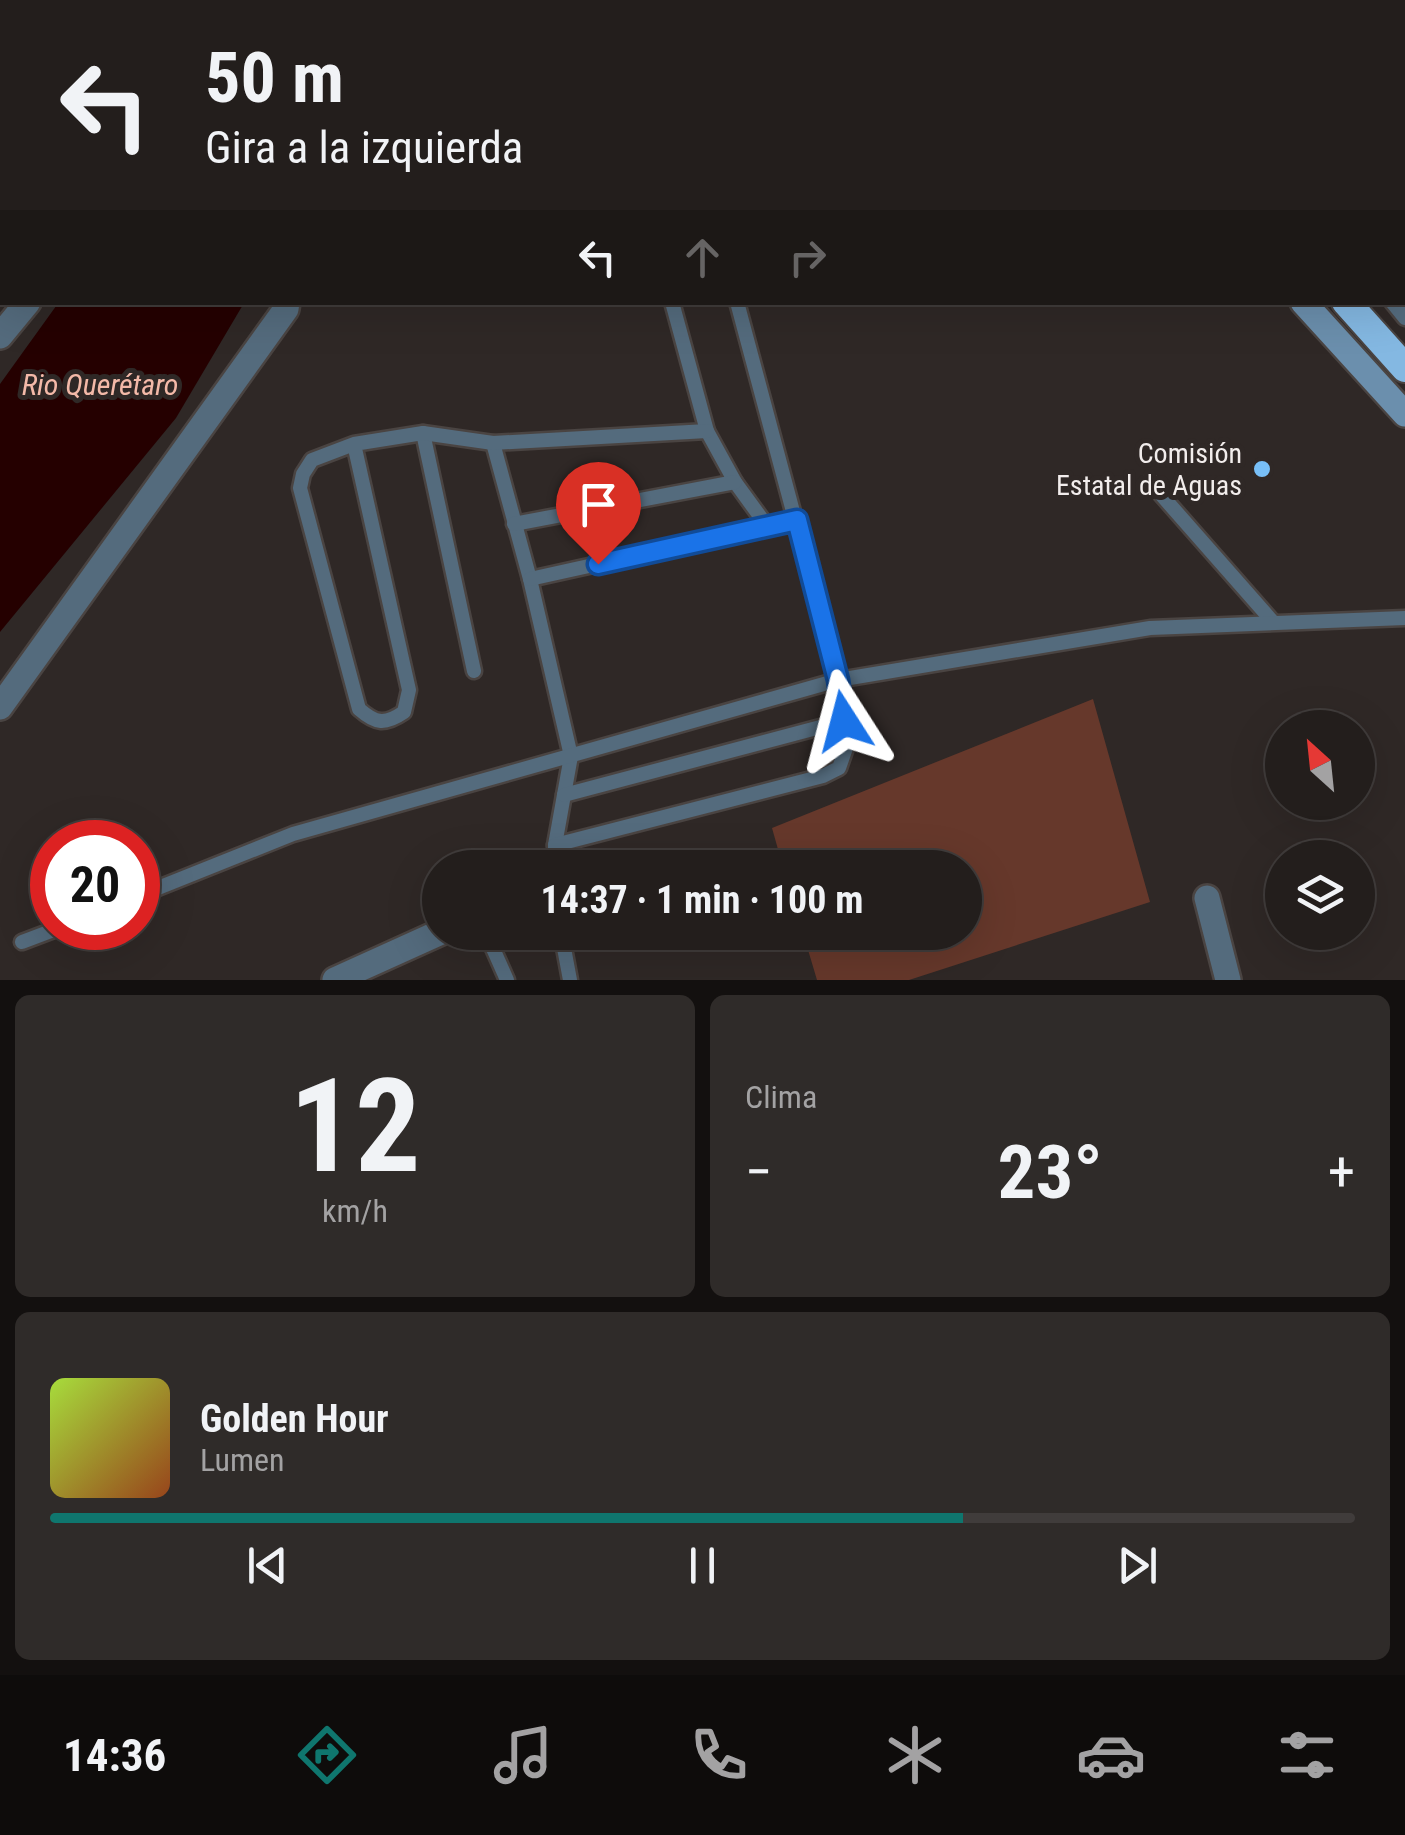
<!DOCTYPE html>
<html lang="es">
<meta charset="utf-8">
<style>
:root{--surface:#231e1c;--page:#2f2b29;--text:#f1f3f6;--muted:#a3a2a3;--line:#403c3b;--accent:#0f766e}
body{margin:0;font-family:"Roboto Condensed",sans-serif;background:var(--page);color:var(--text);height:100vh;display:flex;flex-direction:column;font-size:38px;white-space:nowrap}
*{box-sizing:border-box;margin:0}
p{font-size:32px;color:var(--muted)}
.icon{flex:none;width:55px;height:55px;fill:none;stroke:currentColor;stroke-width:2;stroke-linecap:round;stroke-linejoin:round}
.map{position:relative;height:980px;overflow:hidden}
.panel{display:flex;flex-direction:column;gap:15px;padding:15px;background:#13100f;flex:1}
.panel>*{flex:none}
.banner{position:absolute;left:0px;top:0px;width:1405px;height:305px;box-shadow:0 10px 40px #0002,0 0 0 2px var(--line);background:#231e1c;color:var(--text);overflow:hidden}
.needle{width:65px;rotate:333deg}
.tools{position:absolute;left:1265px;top:710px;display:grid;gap:20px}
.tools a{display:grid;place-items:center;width:110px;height:110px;border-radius:50%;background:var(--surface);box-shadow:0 10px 40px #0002,0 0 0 2px var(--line);font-size:50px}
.speed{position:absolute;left:30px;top:820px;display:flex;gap:20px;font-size:50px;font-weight:700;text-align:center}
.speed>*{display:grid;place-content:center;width:130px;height:130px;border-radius:50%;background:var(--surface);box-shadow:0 10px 40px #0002,0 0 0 2px var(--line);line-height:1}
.speed .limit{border:15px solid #d22;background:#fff;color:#111}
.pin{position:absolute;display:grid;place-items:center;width:85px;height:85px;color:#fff;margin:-102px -42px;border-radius:50% 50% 50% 0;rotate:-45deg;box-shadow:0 0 10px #0007}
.pin .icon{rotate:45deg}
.me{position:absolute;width:110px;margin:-55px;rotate:351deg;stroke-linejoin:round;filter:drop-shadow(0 0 8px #0008)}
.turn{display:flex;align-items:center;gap:35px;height:210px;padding:0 40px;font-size:45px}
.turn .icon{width:130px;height:130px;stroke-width:2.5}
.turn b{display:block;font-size:70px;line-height:85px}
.lanes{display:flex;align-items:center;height:95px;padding:0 40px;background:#0003;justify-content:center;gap:50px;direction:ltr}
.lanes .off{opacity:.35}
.big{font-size:75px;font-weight:700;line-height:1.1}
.panel .tile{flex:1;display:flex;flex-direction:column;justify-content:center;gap:15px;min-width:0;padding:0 35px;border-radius:15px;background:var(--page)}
.panel .dial{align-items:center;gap:0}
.dial b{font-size:130px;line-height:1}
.song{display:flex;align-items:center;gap:30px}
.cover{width:120px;height:120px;border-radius:15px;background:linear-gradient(135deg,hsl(80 70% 55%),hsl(20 70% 35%))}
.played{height:10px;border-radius:5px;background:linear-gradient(90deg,var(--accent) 70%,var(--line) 70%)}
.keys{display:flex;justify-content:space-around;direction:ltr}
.heat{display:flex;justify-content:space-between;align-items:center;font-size:55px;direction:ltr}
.panel .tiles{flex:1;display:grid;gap:15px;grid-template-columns:1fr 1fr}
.tile:last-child{grid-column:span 2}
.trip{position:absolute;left:422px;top:850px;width:560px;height:100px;border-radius:50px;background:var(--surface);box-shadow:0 10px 40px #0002,0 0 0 2px var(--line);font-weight:700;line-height:100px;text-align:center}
.dock{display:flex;height:160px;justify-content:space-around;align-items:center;background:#0e0c0b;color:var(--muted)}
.dock .icon{width:70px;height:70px}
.dock .selected{color:var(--accent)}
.dock b{font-size:45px;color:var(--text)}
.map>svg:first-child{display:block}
.green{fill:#66382b}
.water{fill:#250000}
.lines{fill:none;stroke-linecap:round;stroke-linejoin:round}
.service-casing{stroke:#4a4442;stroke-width:19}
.minor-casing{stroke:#4a4442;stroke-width:30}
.tertiary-casing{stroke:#4a4442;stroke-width:30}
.secondary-casing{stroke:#4a4442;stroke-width:30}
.trunk-casing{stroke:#4a4442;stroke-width:32}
.service{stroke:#546b7d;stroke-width:14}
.minor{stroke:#546b7d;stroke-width:25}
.tertiary{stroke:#546b7d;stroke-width:25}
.secondary{stroke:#6b8fad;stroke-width:25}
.trunk{stroke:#84b8e2;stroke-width:28}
.route-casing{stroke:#114b97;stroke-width:25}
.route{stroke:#1a73e8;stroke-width:18}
.poi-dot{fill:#78bff7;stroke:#2f2826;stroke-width:4}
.labels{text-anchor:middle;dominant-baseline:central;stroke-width:10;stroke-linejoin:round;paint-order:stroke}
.poi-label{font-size:28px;fill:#f2edec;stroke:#2f2826;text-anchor:end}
.water-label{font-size:30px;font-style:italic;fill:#f3b9a8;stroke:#2f2826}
</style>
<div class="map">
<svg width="1405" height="980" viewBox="0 0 1405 980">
<rect width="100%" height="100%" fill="#2f2826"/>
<path class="green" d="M 1093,699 L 1150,902 L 909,980 L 817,980 L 803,933 L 965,932 L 965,868 L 783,867 L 772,828 Z"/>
<path class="water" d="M 59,302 L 244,303 L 176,418 L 0,632 L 0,384 Z"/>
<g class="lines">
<defs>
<g id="service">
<path d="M 1121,0 L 1124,2"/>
<path d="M 1156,0 L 1158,2"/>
<path d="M 1402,274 L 1405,277"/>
<path d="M 672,302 L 707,431 L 735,482 L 767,526"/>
<path d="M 1392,302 L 1405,318"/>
<path d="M 423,433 L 474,671"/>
<path d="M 493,443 L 530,579 L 571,756 L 555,845 L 555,868"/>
<path d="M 354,444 L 409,690 L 404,712 C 385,725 376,724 359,709 L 300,488 L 303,474 L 312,460 L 354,444 L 423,433 L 493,443 L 707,431"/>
<path d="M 1150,482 L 1273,622"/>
<path d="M 514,524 L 735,482"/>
<path d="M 530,579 L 797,520"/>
<path d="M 564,795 L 843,721"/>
<path d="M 555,845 L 823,776 L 839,768 L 846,748 L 838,680 L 737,302"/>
<path d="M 138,896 L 293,834 L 838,680 L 1150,628 L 1405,618"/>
<path d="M 561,932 L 570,980"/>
<path d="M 22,942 L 59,928"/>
<path d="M 491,944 L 507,980"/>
</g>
<g id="minor">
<path d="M 126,2 L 126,0"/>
<path d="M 322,2 L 323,0"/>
<path d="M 0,336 L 28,302"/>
<path d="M 0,707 L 286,309 L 287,302"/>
<path d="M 1207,898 L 1228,980"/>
<path d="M 335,980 L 441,932"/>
</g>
<path id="tertiary" d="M 0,91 L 2,94"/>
<g id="secondary">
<path d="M 1032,0 L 1034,2"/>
<path d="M 1236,0 L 1238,2"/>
<path d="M 1303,302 L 1405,414"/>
</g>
<g id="trunk">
<path d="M 1071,0 L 1074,2"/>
<path d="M 1194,0 L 1196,2"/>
<path d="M 1402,192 L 1405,195"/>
<path d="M 1402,232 L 1405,235"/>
<path d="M 1346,302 L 1405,368"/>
</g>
</defs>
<use href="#service" class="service-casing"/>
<use href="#minor" class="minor-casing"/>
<use href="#tertiary" class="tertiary-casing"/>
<use href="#secondary" class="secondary-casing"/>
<use href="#trunk" class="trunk-casing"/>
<use href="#service" class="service"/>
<use href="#minor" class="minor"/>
<use href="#tertiary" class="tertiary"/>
<use href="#secondary" class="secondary"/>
<use href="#trunk" class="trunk"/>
</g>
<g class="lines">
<defs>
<path id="route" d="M 598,564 L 797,520 L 838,680 L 844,721"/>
</defs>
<use href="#route" class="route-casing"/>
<use href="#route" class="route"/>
</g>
<circle class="poi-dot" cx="1262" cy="469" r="10"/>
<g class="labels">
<g class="poi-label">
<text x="1242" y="453">Comisión<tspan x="1242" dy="32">Estatal de Aguas</tspan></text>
</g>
<g class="water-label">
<text x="100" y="384">Rio Querétaro</text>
</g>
</g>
</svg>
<div class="tools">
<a><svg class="needle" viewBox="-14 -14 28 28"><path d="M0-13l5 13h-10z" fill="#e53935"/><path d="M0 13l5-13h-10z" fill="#a3a2a3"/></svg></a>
<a><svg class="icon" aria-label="layers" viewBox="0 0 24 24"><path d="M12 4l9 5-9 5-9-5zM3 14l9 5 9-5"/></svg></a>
</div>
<div class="speed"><div class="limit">20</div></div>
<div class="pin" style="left:598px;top:564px;background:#d93025"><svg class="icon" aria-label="arrive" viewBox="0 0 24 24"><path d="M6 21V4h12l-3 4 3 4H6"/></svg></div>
<svg class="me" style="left:844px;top:721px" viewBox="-20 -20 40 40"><path d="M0-17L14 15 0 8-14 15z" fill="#1a73e8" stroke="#fff" stroke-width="4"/></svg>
<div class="trip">14:37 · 1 min · 100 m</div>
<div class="banner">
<div class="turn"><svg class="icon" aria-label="left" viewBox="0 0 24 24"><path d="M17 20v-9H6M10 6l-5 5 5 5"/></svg><div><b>50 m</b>Gira a la izquierda</div></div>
<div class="lanes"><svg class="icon" aria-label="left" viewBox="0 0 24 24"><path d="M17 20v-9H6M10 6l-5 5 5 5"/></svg><svg class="icon off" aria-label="ahead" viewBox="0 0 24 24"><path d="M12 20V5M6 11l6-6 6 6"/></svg><svg class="icon off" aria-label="right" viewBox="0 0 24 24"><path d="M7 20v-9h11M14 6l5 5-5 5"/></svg></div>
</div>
</div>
<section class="panel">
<div class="tiles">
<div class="tile dial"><b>12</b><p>km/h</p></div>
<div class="tile"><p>Clima</p>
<div class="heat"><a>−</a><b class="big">23°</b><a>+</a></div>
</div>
<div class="tile">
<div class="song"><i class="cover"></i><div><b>Golden Hour</b><p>Lumen</p></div></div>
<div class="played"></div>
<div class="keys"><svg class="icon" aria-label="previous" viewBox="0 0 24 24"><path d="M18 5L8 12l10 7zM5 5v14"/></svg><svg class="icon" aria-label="pause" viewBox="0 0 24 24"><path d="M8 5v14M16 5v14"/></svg><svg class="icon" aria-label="next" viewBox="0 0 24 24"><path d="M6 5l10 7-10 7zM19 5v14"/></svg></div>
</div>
</div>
</section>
<nav class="dock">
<b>14:36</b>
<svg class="icon selected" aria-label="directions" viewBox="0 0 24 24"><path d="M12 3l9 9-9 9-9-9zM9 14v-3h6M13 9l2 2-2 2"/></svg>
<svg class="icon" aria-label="music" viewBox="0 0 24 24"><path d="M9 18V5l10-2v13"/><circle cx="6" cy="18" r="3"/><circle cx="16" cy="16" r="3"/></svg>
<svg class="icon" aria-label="phone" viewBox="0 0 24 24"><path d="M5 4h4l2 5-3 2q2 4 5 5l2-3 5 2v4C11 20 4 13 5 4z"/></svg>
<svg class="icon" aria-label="climate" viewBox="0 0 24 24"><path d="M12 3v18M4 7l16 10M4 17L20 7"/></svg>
<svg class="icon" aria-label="car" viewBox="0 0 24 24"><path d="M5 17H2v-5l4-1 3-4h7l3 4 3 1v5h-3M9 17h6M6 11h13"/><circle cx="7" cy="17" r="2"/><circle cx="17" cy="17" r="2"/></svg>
<svg class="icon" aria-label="filters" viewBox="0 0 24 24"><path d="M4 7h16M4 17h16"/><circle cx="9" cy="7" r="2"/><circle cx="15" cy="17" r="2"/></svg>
</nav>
